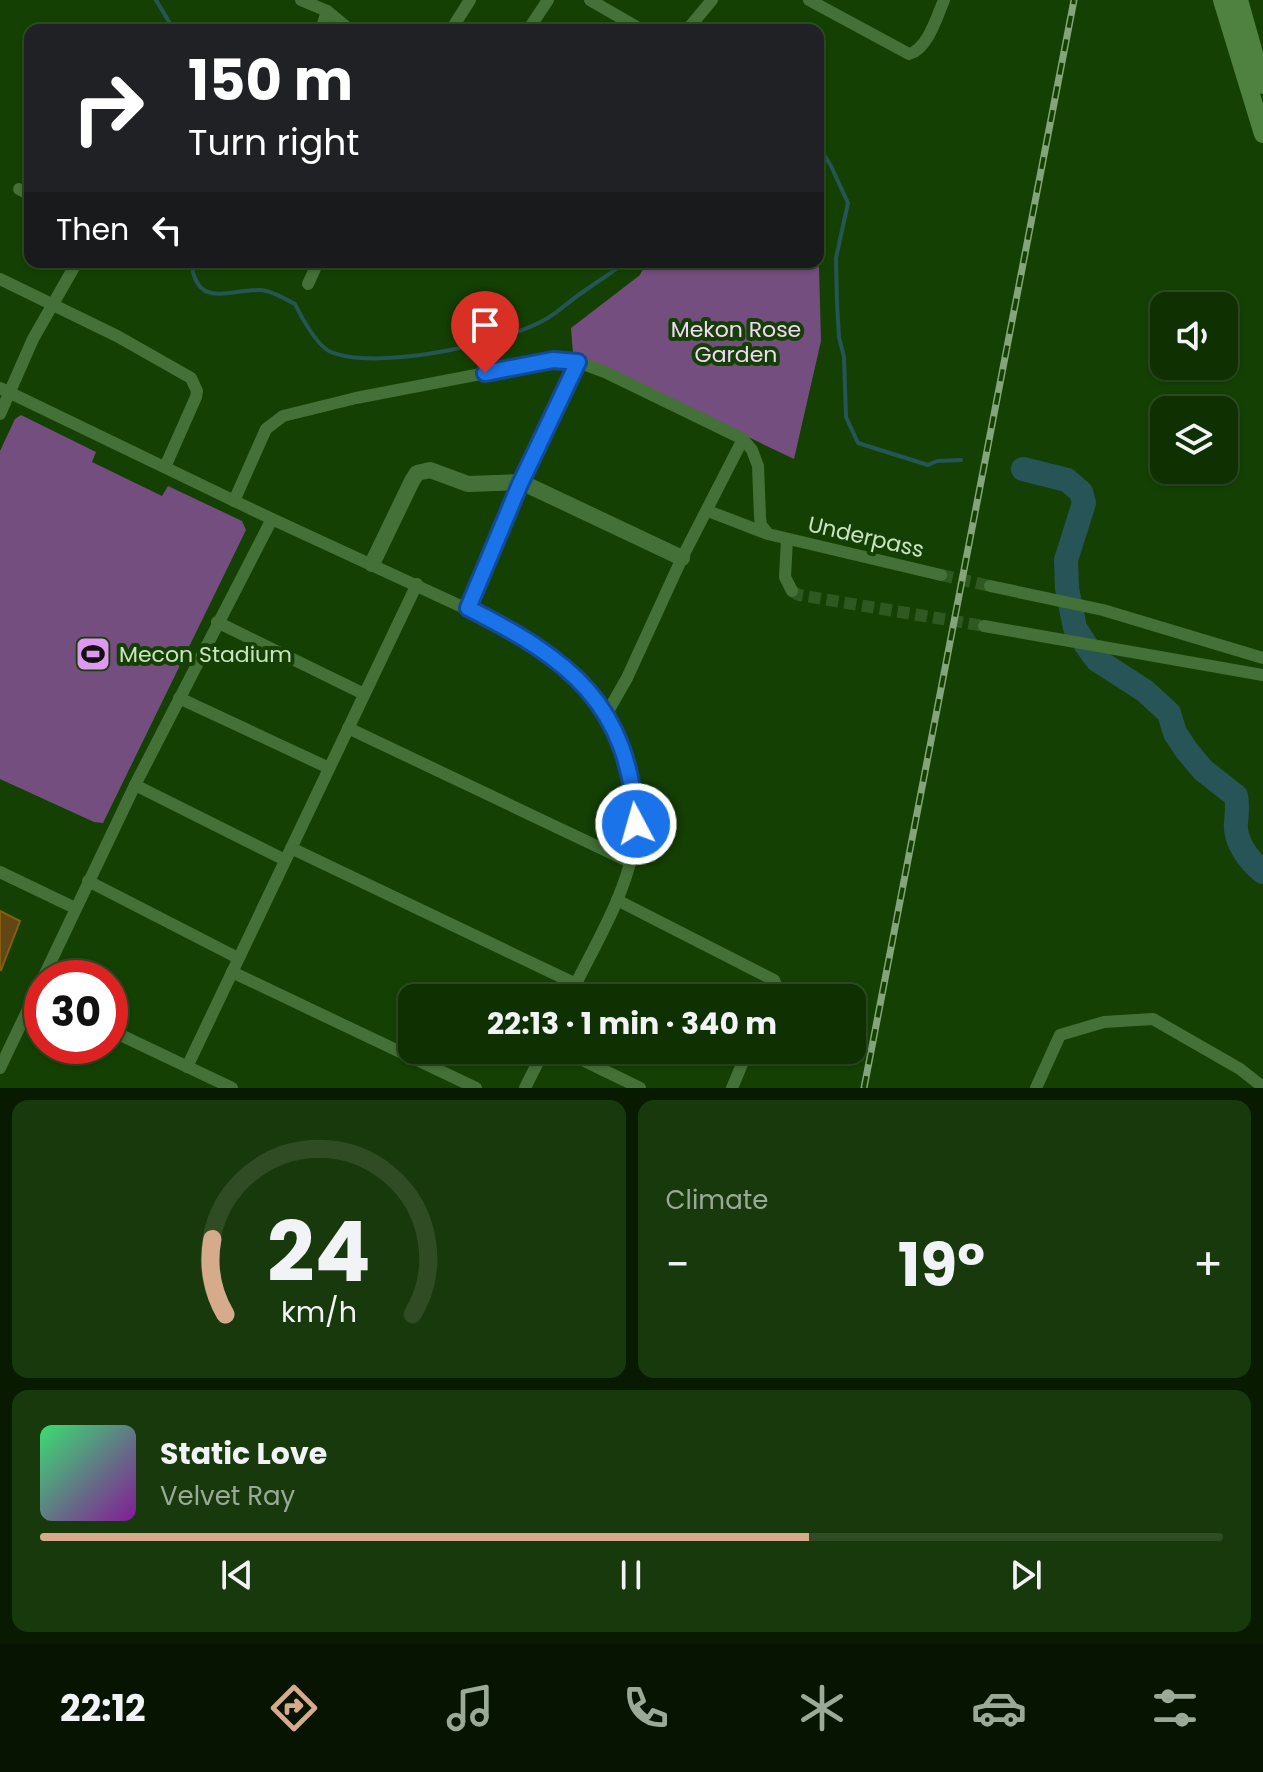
<!DOCTYPE html>
<meta charset="utf-8">
<style>
:root{--surface:#0f3102;--page:#18390c;--text:#f1f3f6;--muted:#9ba999;--line:#2f4c24;--accent:#d6ab8b}
body{margin:0;font-family:Poppins,sans-serif;background:var(--page);color:var(--text);height:100vh;display:flex;flex-direction:column;font-size:30px;white-space:nowrap}
*{box-sizing:border-box;margin:0}
p{font-size:26px;color:var(--muted)}
.icon{flex:none;width:44px;height:44px;fill:none;stroke:currentColor;stroke-width:2;stroke-linecap:round;stroke-linejoin:round}
.map{position:relative;height:1088px;overflow:hidden}
.sheet{display:flex;flex-direction:column;gap:12px;padding:12px;background:#081b01;flex:1}
.sheet>*{flex:none}
.top-card{position:absolute;left:24px;top:24px;width:800px;height:244px;border-radius:16px;box-shadow:0 2px 6px #0004,0 0 0 2px var(--line);background:#202124;color:#fff;overflow:hidden}
.fabs{position:absolute;left:1150px;top:292px;display:grid;gap:16px}
.fabs a{display:grid;place-items:center;width:88px;height:88px;border-radius:16px;background:var(--surface);box-shadow:0 2px 6px #0004,0 0 0 2px var(--line);font-size:40px}
.speed{position:absolute;left:24px;top:960px;display:flex;gap:16px;font-size:40px;font-weight:700;text-align:center}
.speed>*{display:grid;place-content:center;width:104px;height:104px;border-radius:50%;background:var(--surface);box-shadow:0 2px 6px #0004,0 0 0 2px var(--line);line-height:1}
.speed .limit{border:12px solid #d22;background:#fff;color:#111}
.pin{position:absolute;display:grid;place-items:center;width:68px;height:68px;color:#fff;margin:-82px -34px;border-radius:50% 50% 50% 0;rotate:-45deg;box-shadow:0 0 8px #0007}
.pin .icon{rotate:45deg}
.me{position:absolute;width:88px;margin:-44px;rotate:354deg;stroke-linejoin:round;filter:drop-shadow(0 0 6px #0008)}
.turn{display:flex;align-items:center;gap:28px;height:168px;padding:0 32px;font-size:36px}
.turn .icon{width:104px;height:104px;stroke-width:2.5}
.turn b{display:block;font-size:56px;line-height:68px}
.then{display:flex;align-items:center;height:76px;padding:0 32px;background:#0003;gap:16px;font-size:30px}
.big{font-size:60px;font-weight:700;line-height:1.1}
.sheet .card{flex:1;display:flex;flex-direction:column;justify-content:center;gap:12px;min-width:0;padding:0 28px;border-radius:16px;background:var(--page)}
.sheet .dial{align-items:center;gap:0}
.dial svg{height:208px;overflow:visible;fill:none;stroke:var(--line);stroke-width:7;stroke-linecap:round;text-anchor:middle}
.dial text{fill:var(--text);stroke:none}
.song{display:flex;align-items:center;gap:24px}
.cover{width:96px;height:96px;border-radius:12px;background:linear-gradient(135deg,hsl(140 70% 55%),hsl(290 70% 35%))}
.played{height:8px;border-radius:4px;background:linear-gradient(90deg,var(--accent) 65%,var(--line) 65%)}
.keys{display:flex;justify-content:space-around;direction:ltr}
.heat{display:flex;justify-content:space-between;align-items:center;font-size:44px;direction:ltr}
.sheet .tiles{flex:1;display:grid;gap:12px;grid-template-columns:1fr 1fr}
.card:last-child{grid-column:span 2}
.trip{position:absolute;left:398px;top:984px;width:468px;height:80px;border-radius:16px;background:var(--surface);box-shadow:0 2px 6px #0004,0 0 0 2px var(--line);font-weight:700;line-height:80px;text-align:center}
.dock{display:flex;height:128px;justify-content:space-around;align-items:center;background:#061401;color:var(--muted)}
.dock .icon{width:56px;height:56px}
.dock .active{color:var(--accent)}
.dock b{font-size:36px;color:var(--text)}
.map>svg:first-child{display:block}
.green{fill:#744e7e}
.lines{fill:none;stroke-linecap:round;stroke-linejoin:round}
.stream{stroke:#275456;stroke-width:4}
.river{stroke:#275456;stroke-width:24}
.building{fill:#624715;stroke:#855e0e;stroke-width:2}
.minor-tunnel{stroke:#2f5920;stroke-width:12;stroke-dasharray:12 6;stroke-linecap:butt}
.minor{stroke:#447137;stroke-width:12}
.tertiary{stroke:#447137;stroke-width:16}
.secondary{stroke:#4f8241;stroke-width:18}
.rail-casing{stroke:#84a479;stroke-width:7}
.rail{stroke:#144103;stroke-width:4;stroke-dasharray:12;stroke-linecap:butt}
.route-casing{stroke:#114b97;stroke-width:20}
.route{stroke:#1a73e8;stroke-width:14}
.labels{text-anchor:middle;dominant-baseline:central;stroke-width:8;stroke-linejoin:round;paint-order:stroke}
.park-label{font-size:22px;fill:#f4d5fc;stroke:#144103}
.street-label{font-size:22px;fill:#cae3c4;stroke:#144103}
.poi-label{font-size:22px;fill:#cae3c4;stroke:#144103;text-anchor:start}
</style>
<div class="map">
<svg width="1263" height="1088" viewBox="0 0 1263 1088">
<rect width="100%" height="100%" fill="#144103"/>
<g class="green">
<path d="M 818,231 L 821,341 L 794,459 L 573,353 L 571,328 L 640,275 L 646,262 L 818,262 Z"/>
<path d="M 21,415 L 96,452 L 92,462 L 162,496 L 168,486 L 242,521 L 246,530 L 103,823 L 94,822 L 0,779 L 0,451 L 15,419 Z"/>
</g>
<g class="lines">
<g class="stream">
<path d="M 156,0 L 174,30"/>
<path d="M 818,145 L 831,166 L 848,203 L 836,258 L 837,303 L 839,337 L 844,357 L 846,417 L 858,443 L 928,465 L 937,461 L 961,460"/>
<path d="M 191,262 C 197,309 226,290 260,290 C 271,290 285,299 295,304 C 301,317 318,347 331,352 C 377,371 503,344 546,319 C 557,313 566,304 576,297 C 592,285 610,274 626,262"/>
</g>
<path class="river" d="M 1023,469 L 1067,480 L 1081,492 L 1084,503 L 1066,560 L 1067,588 L 1075,628 L 1086,645 L 1097,660 L 1145,691 L 1169,713 L 1175,733 L 1187,751 L 1203,770 L 1236,796 C 1238,807 1237,812 1236,822 C 1234,841 1249,861 1263,872"/>
</g>
<path class="building" d="M 0,911 L 20,921 L 1,970 L 0,970 Z"/>
<g class="lines">
<g class="minor-tunnel">
<path d="M 941,575 L 990,586"/>
<path d="M 792,591 L 799,595 L 984,626"/>
</g>
<g class="minor">
<path d="M 301,0 L 327,11 L 321,30"/>
<path d="M 590,0 L 642,30"/>
<path d="M 809,0 L 909,54 C 928,49 937,16 944,0"/>
<path d="M 327,11 L 350,30"/>
<path d="M 451,30 L 470,0"/>
<path d="M 528,30 L 548,0"/>
<path d="M 687,30 L 712,0"/>
<path d="M 19,189 L 30,195"/>
<path d="M 0,279 L 117,336 L 191,378 L 197,391 L 196,397 L 165,467"/>
<path d="M 308,284 L 318,262"/>
<path d="M 0,388 L 272,519 L 508,628 C 541,647 575,670 598,700 C 625,736 642,803 634,846 C 624,900 592,949 569,998"/>
<path d="M 0,414 L 33,339 L 77,262"/>
<path d="M 234,501 L 266,429 L 283,416 L 356,398 L 553,360 L 578,362 L 605,372 L 743,439 L 752,450 L 758,466 L 760,517 L 761,525 L 768,534 L 941,575"/>
<path d="M 708,511 L 768,534"/>
<path d="M 787,539 L 785,577 L 792,591"/>
<path d="M 990,586 L 1103,610 L 1263,658"/>
<path d="M 468,608 L 520,484 L 578,362"/>
<path d="M 217,622 L 364,694"/>
<path d="M 984,626 L 1263,675"/>
<path d="M 179,698 L 329,768"/>
<path d="M 607,713 L 627,678 L 682,558 L 743,439"/>
<path d="M 348,728 L 630,862"/>
<path d="M 135,785 L 285,860"/>
<path d="M 291,848 L 576,984"/>
<path d="M 0,872 L 75,908"/>
<path d="M 88,881 L 238,958"/>
<path d="M 617,900 L 774,980 L 776,985 L 770,998"/>
<path d="M 232,972 L 476,1088"/>
<path d="M 43,978 L 135,785 L 272,519"/>
<path d="M 110,1030 L 232,1088"/>
<path d="M 562,1050 L 640,1088"/>
<path d="M 187,1067 L 417,584"/>
<path d="M 0,1068 L 42,980"/>
<path d="M 525,1088 L 544,1050"/>
<path d="M 732,1088 L 748,1050"/>
<path d="M 1036,1088 L 1060,1035 L 1104,1022 L 1153,1019 L 1240,1069 L 1263,1087"/>
</g>
<path class="tertiary" d="M 372,564 L 412,481 L 417,473 L 430,470 L 468,484 L 521,482 L 682,558"/>
<g class="secondary">
<path d="M 1222,0 L 1263,134"/>
<path d="M 1239,0 L 1263,85"/>
</g>
<defs>
<path id="rail" d="M 864,1088 L 1074,0"/>
</defs>
<use href="#rail" class="rail-casing"/>
<use href="#rail" class="rail"/>
</g>
<g class="lines">
<defs>
<path id="route" d="M 485,373 L 553,360 L 578,362 L 520,484 L 468,608 C 569,659 629,703 636,824"/>
</defs>
<use href="#route" class="route-casing"/>
<use href="#route" class="route"/>
</g>
<defs>
<symbol id="stadium-square" viewBox="-11 -11 22 22"><rect x="-9" y="-9" width="18" height="18" rx="4" fill="#df98f1" stroke="#144103"/><path d="M0-5a6.5 5 0 1 0 0 10a6.5 5 0 1 0 0-10ZM-3.5-1.8h7v3.6h-7Z" fill="#111"/></symbol>
</defs>
<g fill-rule="evenodd">
<use href="#stadium-square" x="73" y="634" width="40" height="40"/>
</g>
<g class="labels">
<g class="park-label">
<text x="736" y="329">Mekon Rose<tspan x="736" dy="25">Garden</tspan></text>
</g>
<g class="street-label">
<text transform="translate(866 537) rotate(13)">Underpass</text>
</g>
<g class="poi-label">
<text x="119" y="654">Mecon Stadium</text>
</g>
</g>
</svg>
<div class="fabs">
<a><svg class="icon" aria-label="sound" viewBox="0 0 24 24"><path d="M4 9h4l5-4v14l-5-4H4zM17 9q2 3 0 6"/></svg></a>
<a><svg class="icon" aria-label="layers" viewBox="0 0 24 24"><path d="M12 4l9 5-9 5-9-5zM3 14l9 5 9-5"/></svg></a>
</div>
<div class="speed"><div class="limit">30</div></div>
<div class="pin" style="left:485px;top:373px;background:#d93025"><svg class="icon" aria-label="arrive" viewBox="0 0 24 24"><path d="M6 21V4h12l-3 4 3 4H6"/></svg></div>
<svg class="me" style="left:636px;top:824px" viewBox="-20 -20 40 40"><circle r="17" fill="#1a73e8" stroke="#fff" stroke-width="3"/><path d="M0-11L8 9 0 5-8 9z" fill="#fff"/></svg>
<div class="trip">22:13 · 1 min · 340 m</div>
<div class="top-card">
<div class="turn"><svg class="icon" aria-label="right" viewBox="0 0 24 24"><path d="M7 20v-9h11M14 6l5 5-5 5"/></svg><div><b>150 m</b>Turn right</div></div>
<div class="then">Then<svg class="icon" aria-label="left" viewBox="0 0 24 24"><path d="M17 20v-9H6M10 6l-5 5 5 5"/></svg></div>
</div>
</div>
<section class="sheet">
<div class="tiles">
<div class="card dial"><svg viewBox="0 0 100 80">
<path d="M14 69A42 42 0 1 1 86 69"/>
<path d="M14 69A42 42 0 0 1 9 40" stroke="#d6ab8b"/>
<text x="50" y="56" font-size="32" font-weight="700">24</text>
<text x="50" y="72" font-size="11">km/h</text>
</svg></div>
<div class="card"><p>Climate</p>
<div class="heat"><a>−</a><b class="big">19°</b><a>+</a></div>
</div>
<div class="card">
<div class="song"><i class="cover"></i><div><b>Static Love</b><p>Velvet Ray</p></div></div>
<div class="played"></div>
<div class="keys"><svg class="icon" aria-label="previous" viewBox="0 0 24 24"><path d="M18 5L8 12l10 7zM5 5v14"/></svg><svg class="icon" aria-label="pause" viewBox="0 0 24 24"><path d="M8 5v14M16 5v14"/></svg><svg class="icon" aria-label="next" viewBox="0 0 24 24"><path d="M6 5l10 7-10 7zM19 5v14"/></svg></div>
</div>
</div>
</section>
<nav class="dock">
<b>22:12</b>
<svg class="icon active" aria-label="directions" viewBox="0 0 24 24"><path d="M12 3l9 9-9 9-9-9zM9 14v-3h6M13 9l2 2-2 2"/></svg>
<svg class="icon" aria-label="music" viewBox="0 0 24 24"><path d="M9 18V5l10-2v13"/><circle cx="6" cy="18" r="3"/><circle cx="16" cy="16" r="3"/></svg>
<svg class="icon" aria-label="phone" viewBox="0 0 24 24"><path d="M5 4h4l2 5-3 2q2 4 5 5l2-3 5 2v4C11 20 4 13 5 4z"/></svg>
<svg class="icon" aria-label="climate" viewBox="0 0 24 24"><path d="M12 3v18M4 7l16 10M4 17L20 7"/></svg>
<svg class="icon" aria-label="car" viewBox="0 0 24 24"><path d="M5 17H2v-5l4-1 3-4h7l3 4 3 1v5h-3M9 17h6M6 11h13"/><circle cx="7" cy="17" r="2"/><circle cx="17" cy="17" r="2"/></svg>
<svg class="icon" aria-label="filters" viewBox="0 0 24 24"><path d="M4 7h16M4 17h16"/><circle cx="9" cy="7" r="2"/><circle cx="15" cy="17" r="2"/></svg>
</nav>
